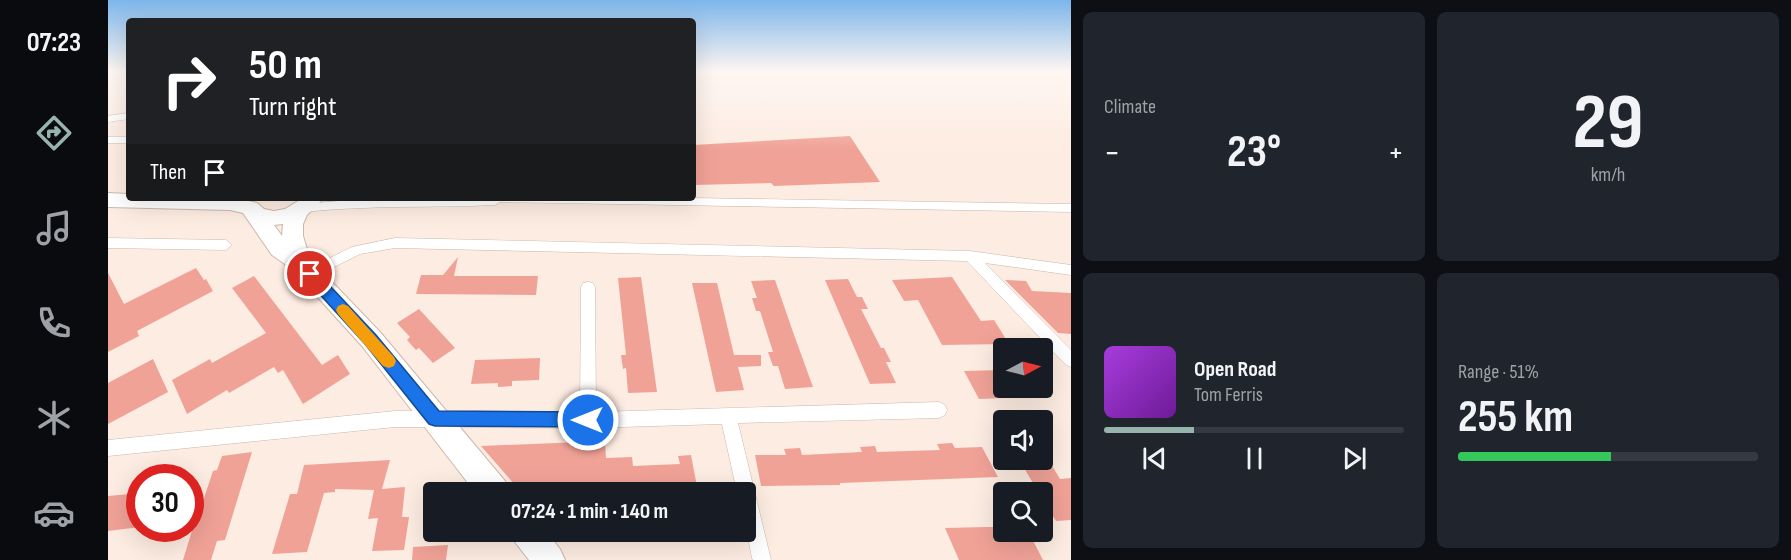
<!DOCTYPE html>
<meta charset="utf-8">
<style>
:root{--surface:#171b24;--page:#20242c;--text:#f1f3f6;--muted:#9ea1a6;--line:#363941;--accent:#96b3ac}
body{margin:0;font-family:"Sofia Sans Condensed",sans-serif;background:var(--page);color:var(--text);height:100vh;display:flex;flex-direction:column;font-size:22px;white-space:nowrap}
*{box-sizing:border-box;margin:0}
p{font-size:20px;color:var(--muted)}
.icon{flex:none;width:33px;height:33px;fill:none;stroke:currentColor;stroke-width:2;stroke-linecap:round;stroke-linejoin:round}
.map{position:relative;flex:1;overflow:hidden}
.sheet{display:flex;flex-direction:column;gap:12px;padding:12px;background:#0d0f14;width:720px}
.sheet>*{flex:none}
.banner{position:absolute;left:18px;top:18px;width:570px;height:183px;border-radius:6px;box-shadow:0 6px 24px #0002;background:#202124;color:#fff;overflow:hidden}
.needle{width:39px;rotate:83deg}
.buttons{position:absolute;left:885px;top:338px;display:grid;gap:12px}
.buttons a{display:grid;place-items:center;width:60px;height:60px;border-radius:6px;background:var(--surface);box-shadow:0 6px 24px #0002;font-size:30px}
.speed{position:absolute;left:18px;top:464px;display:flex;gap:12px;font-size:30px;font-weight:700;text-align:center}
.speed>*{display:grid;place-content:center;width:78px;height:78px;border-radius:50%;background:var(--surface);box-shadow:0 6px 24px #0002;line-height:1}
.speed .limit{border:9px solid #d22;background:#fff;color:#111}
.pin{position:absolute;display:grid;place-items:center;width:51px;height:51px;color:#fff;margin:-26px;border:3px solid #fff;border-radius:50%;box-shadow:0 2px 6px #0007}
.me{position:absolute;width:66px;margin:-33px;rotate:270deg;stroke-linejoin:round;filter:drop-shadow(0 0 4px #0008)}
.turn{display:flex;align-items:center;gap:21px;height:126px;padding:0 24px;font-size:27px}
.turn .icon{width:78px;height:78px;stroke-width:2.5}
.turn b{display:block;font-size:42px;line-height:51px}
.then{display:flex;align-items:center;height:57px;padding:0 24px;background:#0003;gap:12px;font-size:22px}
.big{font-size:45px;font-weight:700;line-height:1.1}
.sheet .tile{flex:1;display:flex;flex-direction:column;justify-content:center;gap:9px;min-width:0;padding:0 21px;border-radius:9px;background:var(--page)}
.sheet .dial{align-items:center;gap:0}
.dial b{font-size:78px;line-height:1}
.song{display:flex;align-items:center;gap:18px}
.cover{width:72px;height:72px;border-radius:9px;background:linear-gradient(135deg,hsl(280 70% 55%),hsl(280 70% 35%))}
.played{height:6px;border-radius:3px;background:linear-gradient(90deg,var(--accent) 30%,var(--line) 30%)}
.keys{display:flex;justify-content:space-around;direction:ltr}
.heat{display:flex;justify-content:space-between;align-items:center;font-size:33px;direction:ltr}
.charge{height:9px;border-radius:4px;background:linear-gradient(90deg,#34c759 51%,var(--line) 0)}
.sheet .tiles{flex:1;display:grid;gap:12px;grid-template-columns:repeat(2,1fr)}
.trip{position:absolute;left:315px;top:482px;width:333px;height:60px;border-radius:6px;background:var(--surface);box-shadow:0 6px 24px #0002;font-weight:700;line-height:60px;text-align:center}
main{display:flex;flex:1;min-height:0}
.menu{display:flex;flex-direction:column;width:108px;justify-content:space-around;align-items:center;background:#090b0e;color:var(--muted)}
.menu .icon{width:42px;height:42px}
.menu .selected{color:var(--accent)}
.menu b{font-size:27px;color:var(--text)}
.map>svg:first-child{display:block}
.building{fill:#f1a297}
.lines{fill:none;stroke-linecap:round;stroke-linejoin:round}
.minor-casing{stroke:#ccb8ab;stroke-width:1}
.primary-casing{stroke:#ccb8ab;stroke-width:2}
.minor{fill:#fff;fill-rule:evenodd}
.primary{fill:#fff;fill-rule:evenodd}
.route{fill:#1a73e8;stroke:#114b97;stroke-width:1.5}
.slow{fill:#f59e0b}
</style>
<main>
<nav class="menu">
<b>07:23</b>
<svg class="icon selected" aria-label="directions" viewBox="0 0 24 24"><path d="M12 3l9 9-9 9-9-9zM9 14v-3h6M13 9l2 2-2 2"/></svg>
<svg class="icon" aria-label="music" viewBox="0 0 24 24"><path d="M9 18V5l10-2v13"/><circle cx="6" cy="18" r="3"/><circle cx="16" cy="16" r="3"/></svg>
<svg class="icon" aria-label="phone" viewBox="0 0 24 24"><path d="M5 4h4l2 5-3 2q2 4 5 5l2-3 5 2v4C11 20 4 13 5 4z"/></svg>
<svg class="icon" aria-label="climate" viewBox="0 0 24 24"><path d="M12 3v18M4 7l16 10M4 17L20 7"/></svg>
<svg class="icon" aria-label="car" viewBox="0 0 24 24"><path d="M5 17H2v-5l4-1 3-4h7l3 4 3 1v5h-3M9 17h6M6 11h13"/><circle cx="7" cy="17" r="2"/><circle cx="17" cy="17" r="2"/></svg>
</nav>
<div class="map">
<svg width="963" height="560" viewBox="0 0 963 560">
<rect width="100%" height="100%" fill="#fdece1"/>
<g class="building">
<path d="M 742,136 L 772,182 L 666,186 L 663,183 L 585,185 L 585,145 Z"/>
<path d="M 350,257 L 346,276 L 430,276 L 428,295 L 308,294 L 313,275 L 335,275 Z"/>
<path d="M 88,268 L 96,280 L 98,279 L 105,291 L 29,331 L 31,336 L 0,352 L 0,273 L 16,304 Z"/>
<path d="M 146,276 L 214,365 L 230,355 L 242,374 L 195,404 L 175,370 L 170,373 L 166,367 L 121,393 L 119,390 L 79,414 L 64,380 L 102,359 L 104,363 L 158,333 L 124,288 Z"/>
<path d="M 533,277 L 549,392 L 520,393 L 518,368 L 515,369 L 513,355 L 518,355 L 510,278 Z"/>
<path d="M 844,277 L 873,321 L 886,320 L 901,344 L 834,345 L 810,300 L 796,301 L 784,280 Z"/>
<path d="M 740,279 L 749,297 L 754,297 L 760,309 L 753,309 L 773,348 L 776,348 L 783,362 L 778,362 L 788,383 L 762,384 L 717,280 Z"/>
<path d="M 667,280 L 685,332 L 705,387 L 677,389 L 670,366 L 665,366 L 660,352 L 665,352 L 652,311 L 648,311 L 644,298 L 649,298 L 643,281 Z"/>
<path d="M 897,280 L 918,281 L 924,291 L 963,293 L 963,334 L 950,333 Z"/>
<path d="M 584,283 L 609,283 L 626,355 L 653,355 L 653,366 L 630,367 L 636,390 L 608,392 Z"/>
<path d="M 311,309 L 347,348 L 325,363 L 311,348 L 308,350 L 299,340 L 302,337 L 289,323 Z"/>
<path d="M 432,358 L 431,380 L 404,381 L 404,386 L 390,387 L 390,383 L 363,384 L 367,360 Z"/>
<path d="M 45,359 L 60,392 L 0,424 L 0,383 Z"/>
<path d="M 896,370 L 896,398 L 871,399 L 856,371 Z"/>
<path d="M 497,441 L 498,458 L 524,457 L 525,466 L 572,464 L 570,456 L 583,455 L 590,492 L 413,492 L 373,446 Z"/>
<path d="M 844,443 L 847,448 L 874,447 L 890,477 L 732,483 L 732,485 L 653,486 L 647,455 L 678,455 L 676,449 L 692,448 L 694,455 L 754,452 L 752,447 L 767,446 L 769,452 L 832,450 L 829,444 Z"/>
<path d="M 144,452 L 117,540 L 109,541 L 103,560 L 75,560 L 94,498 L 96,498 L 105,471 L 109,470 L 114,456 Z"/>
<path d="M 911,459 L 940,459 L 952,479 L 963,478 L 963,520 L 948,521 L 934,499 L 934,492 L 930,492 Z"/>
<path d="M 282,460 L 274,489 L 297,487 L 294,517 L 301,517 L 296,550 L 264,551 L 270,518 L 260,519 L 266,490 L 227,489 L 227,492 L 216,493 L 199,552 L 164,554 L 182,494 L 189,494 L 196,465 Z"/>
<path d="M 32,493 L 32,527 L 0,531 L 0,496 Z"/>
<path d="M 878,527 L 896,527 L 896,531 L 920,531 L 935,560 L 851,560 L 837,528 Z"/>
<path d="M 340,545 L 338,560 L 304,560 L 305,547 Z"/>
</g>
<g class="lines">
<defs>
<g id="minor">
<path d="M 21,113 L 21,119 L 0,122 L 0,116 Z"/>
<rect x="0" y="137" width="21" height="6"/>
<path d="M 369,198 L 585,198 L 963,204 L 963,212 L 392,202 L 387,205 C 324,208 259,205 196,212 L 190,208 C 200,197 344,199 369,198 Z"/>
<path d="M 0,238 L 118,240 L 124,245 L 118,250 L 0,248 Z"/>
<path d="M 287,238 L 862,251 L 963,265 L 963,275 L 877,263 L 963,350 L 963,367 L 958,365 L 859,261 L 287,248 L 252,254 L 202,279 L 195,274 L 197,270 L 244,247 Z"/>
<path d="M 480,282 L 485,283 L 487,287 L 488,412 L 831,402 L 837,405 L 839,410 L 837,415 L 831,418 L 630,423 L 663,560 L 645,560 L 644,558 L 638,528 L 638,492 L 629,492 L 614,424 L 480,428 L 287,427 L 0,456 L 0,440 L 287,411 L 472,412 L 473,287 L 475,283 Z"/>
</g>
<g id="primary">
<path d="M 0,193 L 21,194 L 21,198 L 129,198 L 149,203 L 156,209 L 166,211 L 177,209 L 195,198 L 216,198 L 199,215 L 195,224 L 195,236 L 202,259 L 272,332 L 397,481 L 401,492 L 367,492 L 254,346 L 184,269 L 164,255 L 135,213 L 122,210 L 0,207 ZM 175,224 L 174,236 L 166,225 Z"/>
<path d="M 402,531 L 438,531 L 452,549 L 457,560 L 421,560 L 407,542 Z"/>
</g>
</defs>
<use href="#minor" class="minor-casing"/>
<use href="#primary" class="primary-casing"/>
<use href="#minor" class="minor"/>
<use href="#primary" class="primary"/>
</g>
<linearGradient id="sky" x2="0" y2="1"><stop stop-color="#7db6ea"/><stop offset="0.48" stop-color="#fef6f2"/><stop offset="1" stop-color="#fef6f2" stop-opacity="0"/></linearGradient>
<rect width="963" height="149" fill="url(#sky)"/>
<path class="route" d="M 202,269 L 207,270 L 268,335 L 331,411 L 480,412 L 486,414 L 488,420 L 486,425 L 480,427 L 327,426 L 321,424 L 257,344 L 197,278 L 195,274 Z"/>
<path class="slow" d="M 235,304 L 240,306 L 286,357 L 288,361 L 286,366 L 281,368 L 275,366 L 230,314 L 228,310 L 230,306 Z"/>
</svg>
<div class="buttons">
<a><svg class="needle" viewBox="-14 -14 28 28"><path d="M0-13l5 13h-10z" fill="#e53935"/><path d="M0 13l5-13h-10z" fill="#9ea1a6"/></svg></a>
<a><svg class="icon" aria-label="sound" viewBox="0 0 24 24"><path d="M4 9h4l5-4v14l-5-4H4zM17 9q2 3 0 6"/></svg></a>
<a><svg class="icon" aria-label="search" viewBox="0 0 24 24"><circle cx="10" cy="10" r="6"/><path d="M15 15l6 6"/></svg></a>
</div>
<div class="speed"><div class="limit">30</div></div>
<div class="pin" style="left:202px;top:274px;background:#d93025"><svg class="icon" aria-label="arrive" viewBox="0 0 24 24"><path d="M6 21V4h12l-3 4 3 4H6"/></svg></div>
<svg class="me" style="left:480px;top:420px" viewBox="-20 -20 40 40"><circle r="17" fill="#1a73e8" stroke="#fff" stroke-width="3"/><path d="M0-11L8 9 0 5-8 9z" fill="#fff"/></svg>
<div class="trip">07:24 · 1 min · 140 m</div>
<div class="banner">
<div class="turn"><svg class="icon" aria-label="right" viewBox="0 0 24 24"><path d="M7 20v-9h11M14 6l5 5-5 5"/></svg><div><b>50 m</b>Turn right</div></div>
<div class="then">Then<svg class="icon" aria-label="arrive" viewBox="0 0 24 24"><path d="M6 21V4h12l-3 4 3 4H6"/></svg></div>
</div>
</div>
<section class="sheet">
<div class="tiles">
<div class="tile"><p>Climate</p>
<div class="heat"><a>−</a><b class="big">23°</b><a>+</a></div>
</div>
<div class="tile dial"><b>29</b><p>km/h</p></div>
<div class="tile">
<div class="song"><i class="cover"></i><div><b>Open Road</b><p>Tom Ferris</p></div></div>
<div class="played"></div>
<div class="keys"><svg class="icon" aria-label="previous" viewBox="0 0 24 24"><path d="M18 5L8 12l10 7zM5 5v14"/></svg><svg class="icon" aria-label="pause" viewBox="0 0 24 24"><path d="M8 5v14M16 5v14"/></svg><svg class="icon" aria-label="next" viewBox="0 0 24 24"><path d="M6 5l10 7-10 7zM19 5v14"/></svg></div>
</div>
<div class="tile"><p>Range · 51%</p><b class="big">255 km</b><div class="charge"></div></div>
</div>
</section>
</main>
